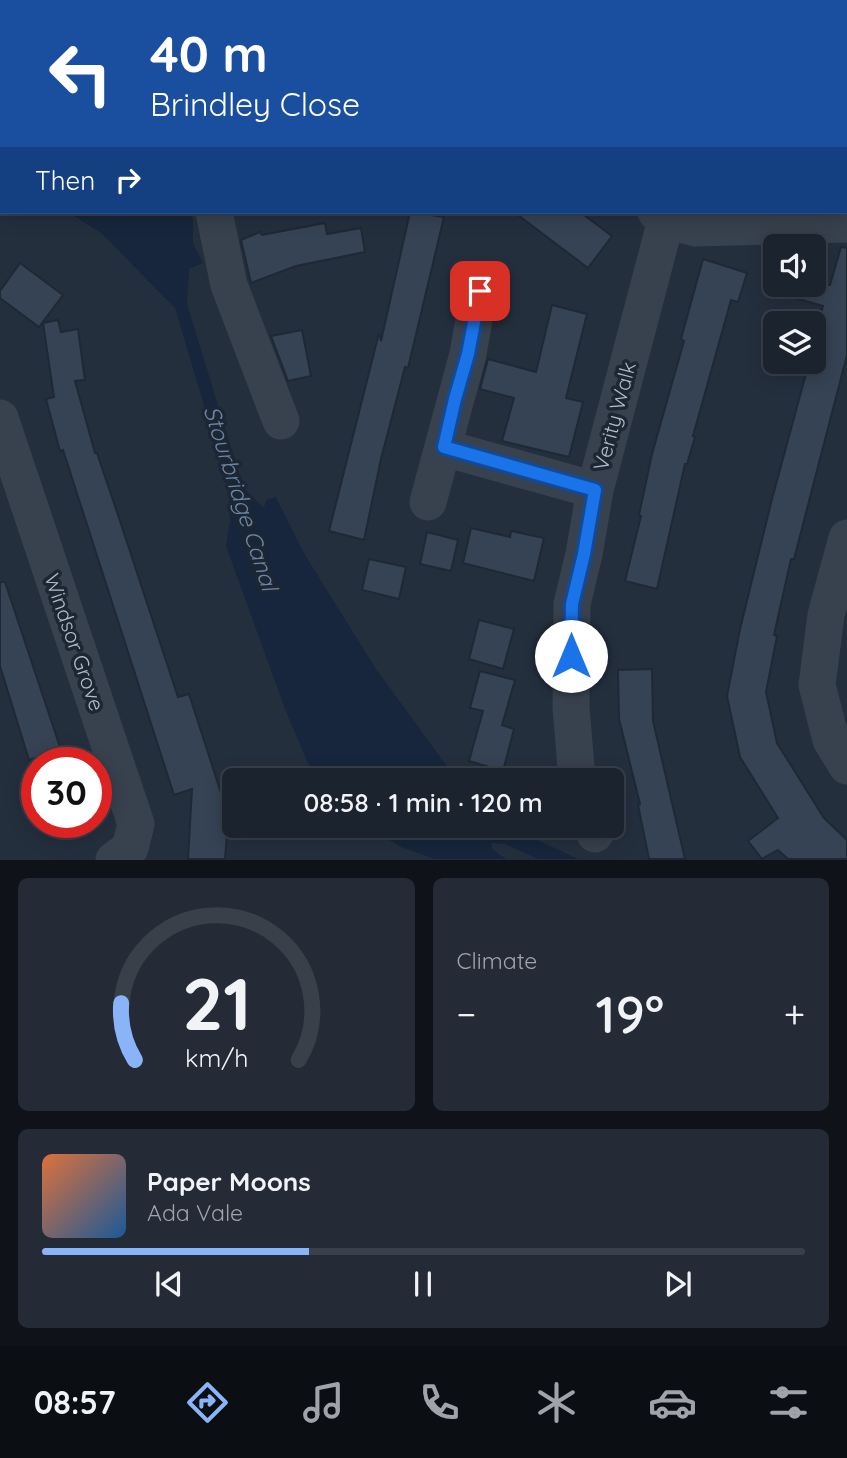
<!DOCTYPE html>
<meta charset="utf-8">
<style>
:root{--surface:#1b232e;--page:#242b36;--text:#f1f3f6;--muted:#a0a4aa;--line:#39404a;--accent:#8ab4f8}
body{margin:0;font-family:Quicksand,sans-serif;background:var(--page);color:var(--text);height:100vh;display:flex;flex-direction:column;font-size:26px;white-space:nowrap}
*{box-sizing:border-box;margin:0}
p{font-size:23px;color:var(--muted)}
.icon{flex:none;width:38px;height:38px;fill:none;stroke:currentColor;stroke-width:2;stroke-linecap:round;stroke-linejoin:round}
.map{position:relative;height:860px;overflow:hidden}
.sheet{display:flex;flex-direction:column;gap:18px;padding:18px;background:#0f1319;flex:1}
.sheet>*{flex:none}
.hud{position:absolute;left:0px;top:0px;width:847px;height:214px;box-shadow:0 4px 18px #0003,0 0 0 2px var(--line);background:#1a4fa0;color:#fff;overflow:hidden}
.buttons{position:absolute;left:763px;top:234px;display:grid;gap:14px}
.buttons a{display:grid;place-items:center;width:63px;height:63px;border-radius:10px;background:var(--surface);box-shadow:0 4px 18px #0003,0 0 0 2px var(--line);font-size:35px}
.speed{position:absolute;left:21px;top:747px;display:flex;gap:14px;font-size:35px;font-weight:700;text-align:center}
.speed>*{display:grid;place-content:center;width:91px;height:91px;border-radius:50%;background:var(--surface);box-shadow:0 4px 18px #0003,0 0 0 2px var(--line);line-height:1}
.speed .limit{border:10px solid #d22;background:#fff;color:#111}
.pin{position:absolute;display:grid;place-items:center;width:60px;height:60px;color:#fff;margin:-30px;border-radius:14px;box-shadow:0 4px 10px #0006}
.me{position:absolute;width:77px;margin:-38px;rotate:0deg;stroke-linejoin:round;filter:drop-shadow(0 0 5px #0008)}
.turn{display:flex;align-items:center;gap:24px;height:147px;padding:0 35px;font-size:32px}
.turn .icon{width:91px;height:91px;stroke-width:2.5}
.turn b{display:block;font-size:49px;line-height:60px}
.then{display:flex;align-items:center;height:66px;padding:0 35px;background:#0003;gap:14px;font-size:26px}
.big{font-size:52px;font-weight:600;line-height:1.1}
.sheet .widget{flex:1;display:flex;flex-direction:column;justify-content:center;gap:10px;min-width:0;padding:0 24px;border-radius:10px;background:var(--page)}
.sheet .dial{align-items:center;gap:0}
.dial svg{height:182px;overflow:visible;fill:none;stroke:var(--line);stroke-width:7;stroke-linecap:round;text-anchor:middle}
.dial text{fill:var(--text);stroke:none}
.song{display:flex;align-items:center;gap:21px}
.cover{width:84px;height:84px;border-radius:10px;background:linear-gradient(135deg,hsl(20 70% 55%),hsl(210 70% 35%))}
.played{height:7px;border-radius:4px;background:linear-gradient(90deg,var(--accent) 35%,var(--line) 35%)}
.keys{display:flex;justify-content:space-around;direction:ltr}
.heat{display:flex;justify-content:space-between;align-items:center;font-size:38px;direction:ltr}
.sheet .tiles{flex:1;display:grid;gap:18px;grid-template-columns:1fr 1fr}
.widget:last-child{grid-column:span 2}
.trip{position:absolute;left:222px;top:768px;width:402px;height:70px;border-radius:10px;background:var(--surface);box-shadow:0 4px 18px #0003,0 0 0 2px var(--line);font-weight:600;line-height:70px;text-align:center}
.tab-bar{display:flex;height:112px;justify-content:space-around;align-items:center;background:#0b0e12;color:var(--muted)}
.tab-bar .icon{width:49px;height:49px}
.tab-bar .active{color:var(--accent)}
.tab-bar b{font-size:32px;color:var(--text)}
.map>svg:first-child{display:block}
.water{fill:#17263c}
.building{fill:#364354;stroke:#1f2835;stroke-width:2}
.lines{fill:none;stroke-linecap:round;stroke-linejoin:round}
.minor{stroke:#38414e;stroke-width:37}
.route-casing{stroke:#114b97;stroke-width:18}
.route{stroke:#1a73e8;stroke-width:12}
.labels{text-anchor:middle;dominant-baseline:central;stroke-width:7;stroke-linejoin:round;paint-order:stroke}
.street-label{font-size:21px;fill:#b4bcc9;stroke:#1d2633}
.water-label{font-size:23px;font-style:italic;fill:#6d86a8;stroke:#1d2633}
</style>
<div class="map">
<svg width="847" height="860" viewBox="0 0 847 860">
<rect width="100%" height="100%" fill="#242f3e"/>
<g class="water">
<path d="M 68,212 L 187,212 L 193,219 L 193,243 L 203,263 L 189,269 L 187,304 L 243,487 L 264,508 L 266,500 L 276,497 L 305,555 L 376,669 L 457,780 L 321,780 L 308,763 L 285,709 L 226,546 L 230,521 L 229,489 L 175,308 L 101,233 Z"/>
<path d="M 367,826 L 507,826 L 578,859 L 538,859 L 505,844 L 491,843 L 492,849 L 506,859 L 435,859 L 401,847 Z"/>
</g>
<g class="building">
<path d="M 410,212 L 444,217 L 408,368 L 405,367 L 381,459 L 364,540 L 329,531 L 379,333 L 381,341 Z"/>
<path d="M 514,212 L 580,212 L 612,236 L 588,268 Z"/>
<path d="M 325,223 L 327,234 L 361,228 L 365,252 L 296,266 L 251,283 L 241,240 L 260,232 L 262,235 Z"/>
<path d="M 841,247 L 847,248 L 847,355 L 794,559 L 791,559 L 774,635 L 777,636 L 766,692 L 777,743 L 824,818 L 847,840 L 847,859 L 788,859 L 778,850 L 762,859 L 748,841 L 778,818 L 740,757 L 727,696 L 740,629 L 772,499 L 807,370 L 814,371 L 814,339 L 823,306 L 774,292 L 775,285 L 830,285 Z"/>
<path d="M 703,259 L 747,273 L 738,302 L 731,300 L 693,436 L 695,437 L 687,464 L 685,464 L 657,589 L 625,581 L 641,516 L 639,515 L 652,454 L 684,341 L 681,339 Z"/>
<path d="M 20,263 L 63,295 L 39,327 L 0,298 L 0,291 Z"/>
<path d="M 552,305 L 587,314 L 566,398 L 583,402 L 569,457 L 502,441 L 514,398 L 480,389 L 488,359 L 536,372 Z"/>
<path d="M 58,320 L 61,332 L 78,329 L 85,380 L 75,381 L 95,453 L 97,453 L 118,515 L 178,697 L 189,694 L 222,796 L 230,796 L 225,859 L 188,859 L 192,789 L 174,795 L 63,450 L 60,451 L 46,399 L 54,397 L 43,323 Z"/>
<path d="M 302,330 L 311,376 L 288,381 L 271,336 Z"/>
<path d="M 471,528 L 510,537 L 511,531 L 544,538 L 534,581 L 463,563 Z"/>
<path d="M 427,532 L 458,540 L 451,571 L 420,564 Z"/>
<path d="M 369,559 L 406,567 L 399,599 L 362,590 Z"/>
<path d="M 0,582 L 5,582 L 61,750 L 29,760 L 0,666 Z"/>
<path d="M 479,620 L 514,629 L 503,669 L 469,659 Z"/>
<path d="M 652,669 L 653,721 L 685,859 L 649,859 L 638,805 L 640,804 L 619,719 L 618,670 Z"/>
<path d="M 480,671 L 515,680 L 502,725 L 514,729 L 503,771 L 469,761 L 483,711 L 470,708 Z"/>
</g>
<g class="lines">
<g class="minor">
<path d="M 95,0 L 97,2"/>
<path d="M 190,2 L 192,0"/>
<path d="M 694,2 L 695,0"/>
<path d="M 214,212 L 229,285 L 281,421"/>
<path d="M 656,212 L 666,220 L 696,228 L 847,224"/>
<path d="M 0,418 L 136,824 L 130,848 L 114,860"/>
<path d="M 444,448 L 595,490"/>
<path d="M 428,502 L 468,354 L 479,291"/>
<path d="M 847,538 L 826,615 L 817,685 L 831,740 L 847,766"/>
<path d="M 577,780 L 571,707 L 572,604 L 584,554 L 595,490 L 666,220"/>
<path d="M 593,826 L 595,834"/>
</g>
</g>
<g class="lines">
<defs>
<path id="route" d="M 480,291 L 468,354 L 455,399 L 444,447 L 595,490 L 584,554 L 572,604 L 571,656"/>
</defs>
<use href="#route" class="route-casing"/>
<use href="#route" class="route"/>
</g>
<g class="labels">
<g class="street-label">
<text transform="translate(614 416) rotate(-75)">Verity Walk</text>
<text transform="translate(75 642) rotate(71)">Windsor Grove</text>
</g>
<g class="water-label">
<text transform="translate(241 498) rotate(72)">Stourbridge Canal</text>
</g>
</g>
</svg>
<div class="buttons">
<a><svg class="icon" aria-label="sound" viewBox="0 0 24 24"><path d="M4 9h4l5-4v14l-5-4H4zM17 9q2 3 0 6"/></svg></a>
<a><svg class="icon" aria-label="layers" viewBox="0 0 24 24"><path d="M12 4l9 5-9 5-9-5zM3 14l9 5 9-5"/></svg></a>
</div>
<div class="speed"><div class="limit">30</div></div>
<div class="pin" style="left:480px;top:291px;background:#d93025"><svg class="icon" aria-label="arrive" viewBox="0 0 24 24"><path d="M6 21V4h12l-3 4 3 4H6"/></svg></div>
<svg class="me" style="left:571px;top:656px" viewBox="-20 -20 40 40"><circle r="19" fill="#fff"/><path d="M0-13L10 11 0 6-10 11z" fill="#1a73e8"/></svg>
<div class="trip">08:58 · 1 min · 120 m</div>
<div class="hud">
<div class="turn"><svg class="icon" aria-label="left" viewBox="0 0 24 24"><path d="M17 20v-9H6M10 6l-5 5 5 5"/></svg><div><b>40 m</b>Brindley Close</div></div>
<div class="then">Then<svg class="icon" aria-label="right" viewBox="0 0 24 24"><path d="M7 20v-9h11M14 6l5 5-5 5"/></svg></div>
</div>
</div>
<section class="sheet">
<div class="tiles">
<div class="widget dial"><svg viewBox="0 0 100 80">
<path d="M14 69A42 42 0 1 1 86 69"/>
<path d="M14 69A42 42 0 0 1 8 44" stroke="#8ab4f8"/>
<text x="50" y="56" font-size="32" font-weight="700">21</text>
<text x="50" y="72" font-size="11">km/h</text>
</svg></div>
<div class="widget"><p>Climate</p>
<div class="heat"><a>−</a><b class="big">19°</b><a>+</a></div>
</div>
<div class="widget">
<div class="song"><i class="cover"></i><div><b>Paper Moons</b><p>Ada Vale</p></div></div>
<div class="played"></div>
<div class="keys"><svg class="icon" aria-label="previous" viewBox="0 0 24 24"><path d="M18 5L8 12l10 7zM5 5v14"/></svg><svg class="icon" aria-label="pause" viewBox="0 0 24 24"><path d="M8 5v14M16 5v14"/></svg><svg class="icon" aria-label="next" viewBox="0 0 24 24"><path d="M6 5l10 7-10 7zM19 5v14"/></svg></div>
</div>
</div>
</section>
<nav class="tab-bar">
<b>08:57</b>
<svg class="icon active" aria-label="directions" viewBox="0 0 24 24"><path d="M12 3l9 9-9 9-9-9zM9 14v-3h6M13 9l2 2-2 2"/></svg>
<svg class="icon" aria-label="music" viewBox="0 0 24 24"><path d="M9 18V5l10-2v13"/><circle cx="6" cy="18" r="3"/><circle cx="16" cy="16" r="3"/></svg>
<svg class="icon" aria-label="phone" viewBox="0 0 24 24"><path d="M5 4h4l2 5-3 2q2 4 5 5l2-3 5 2v4C11 20 4 13 5 4z"/></svg>
<svg class="icon" aria-label="climate" viewBox="0 0 24 24"><path d="M12 3v18M4 7l16 10M4 17L20 7"/></svg>
<svg class="icon" aria-label="car" viewBox="0 0 24 24"><path d="M5 17H2v-5l4-1 3-4h7l3 4 3 1v5h-3M9 17h6M6 11h13"/><circle cx="7" cy="17" r="2"/><circle cx="17" cy="17" r="2"/></svg>
<svg class="icon" aria-label="filters" viewBox="0 0 24 24"><path d="M4 7h16M4 17h16"/><circle cx="9" cy="7" r="2"/><circle cx="15" cy="17" r="2"/></svg>
</nav>
